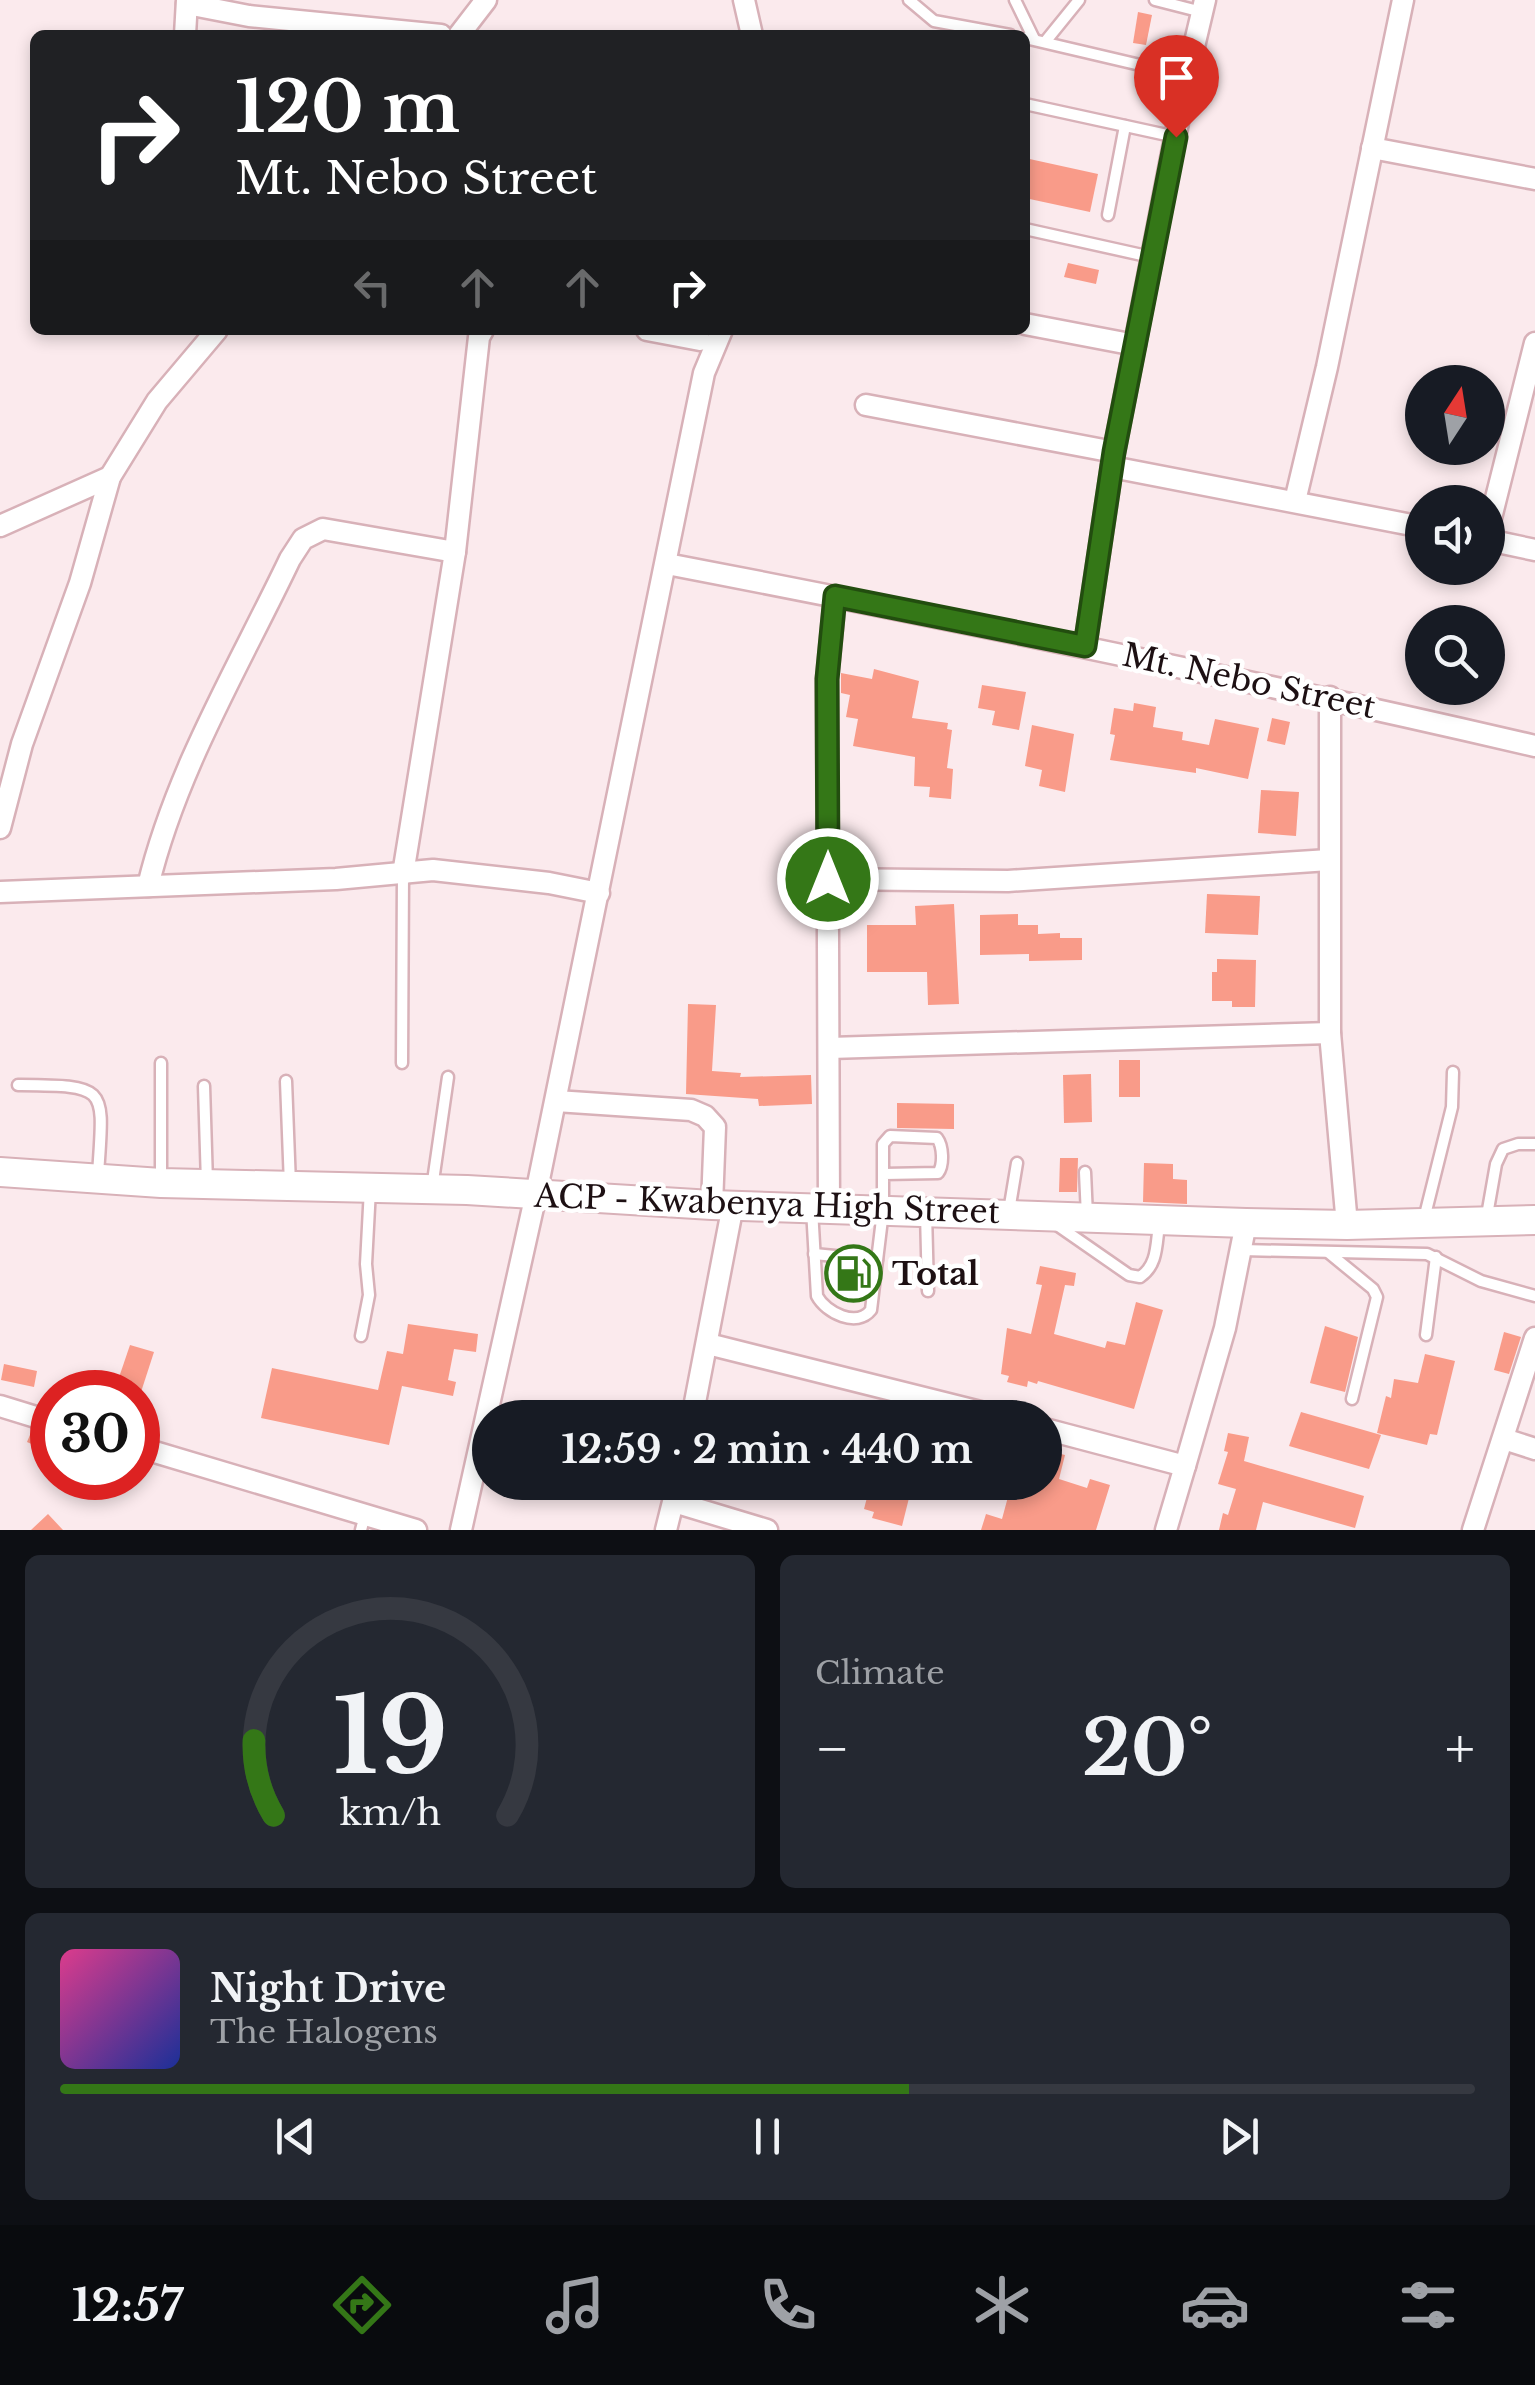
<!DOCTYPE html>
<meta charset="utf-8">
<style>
:root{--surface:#171b24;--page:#242831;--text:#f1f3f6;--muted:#9ea1a6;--line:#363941;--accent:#347717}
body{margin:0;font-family:"Libre Baskerville",serif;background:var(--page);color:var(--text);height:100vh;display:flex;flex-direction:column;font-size:38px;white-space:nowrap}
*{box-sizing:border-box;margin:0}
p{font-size:32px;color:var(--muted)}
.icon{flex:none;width:55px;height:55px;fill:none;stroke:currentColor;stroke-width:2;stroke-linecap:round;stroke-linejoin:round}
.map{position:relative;height:1530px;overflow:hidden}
.drawer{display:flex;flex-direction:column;gap:25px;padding:25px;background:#0d0f14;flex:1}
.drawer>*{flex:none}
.hud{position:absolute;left:30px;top:30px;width:1000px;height:305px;border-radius:15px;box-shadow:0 5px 15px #0003;background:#202124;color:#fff;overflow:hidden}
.needle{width:65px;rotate:12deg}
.controls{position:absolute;left:1405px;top:365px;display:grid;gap:20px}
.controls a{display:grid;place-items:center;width:100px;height:100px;border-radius:50%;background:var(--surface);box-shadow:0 5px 15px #0003;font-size:50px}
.speed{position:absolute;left:30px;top:1370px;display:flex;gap:20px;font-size:50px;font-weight:700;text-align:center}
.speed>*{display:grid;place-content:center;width:130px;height:130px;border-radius:50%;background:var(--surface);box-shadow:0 5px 15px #0003;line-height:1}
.speed .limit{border:15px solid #d22;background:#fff;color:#111}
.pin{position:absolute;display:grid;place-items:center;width:85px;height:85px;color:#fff;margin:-102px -42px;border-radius:50% 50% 50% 0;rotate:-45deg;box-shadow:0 0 10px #0007}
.pin .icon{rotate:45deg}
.me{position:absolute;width:110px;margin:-55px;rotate:0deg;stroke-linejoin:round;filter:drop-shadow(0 0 8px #0008)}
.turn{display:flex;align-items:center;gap:35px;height:210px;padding:0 40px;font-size:45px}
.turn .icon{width:130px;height:130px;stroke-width:2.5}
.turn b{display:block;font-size:70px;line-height:85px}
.lanes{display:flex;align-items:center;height:95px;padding:0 40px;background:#0003;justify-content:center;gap:50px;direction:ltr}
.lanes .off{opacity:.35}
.big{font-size:75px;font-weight:700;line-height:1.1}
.drawer .card{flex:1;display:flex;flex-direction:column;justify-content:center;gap:15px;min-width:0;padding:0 35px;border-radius:15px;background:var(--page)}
.drawer .dial{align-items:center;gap:0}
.dial svg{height:260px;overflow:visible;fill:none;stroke:var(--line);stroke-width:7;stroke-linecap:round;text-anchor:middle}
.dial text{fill:var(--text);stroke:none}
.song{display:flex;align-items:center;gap:30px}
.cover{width:120px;height:120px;border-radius:15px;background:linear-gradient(135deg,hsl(330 70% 55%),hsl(230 70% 35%))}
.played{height:10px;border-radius:5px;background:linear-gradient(90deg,var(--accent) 60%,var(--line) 60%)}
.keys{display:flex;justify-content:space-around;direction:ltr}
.heat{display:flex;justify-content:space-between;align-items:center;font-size:55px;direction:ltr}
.drawer .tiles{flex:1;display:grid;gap:25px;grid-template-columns:1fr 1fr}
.card:last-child{grid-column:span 2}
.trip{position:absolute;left:472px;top:1400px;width:590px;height:100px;border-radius:50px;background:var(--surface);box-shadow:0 5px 15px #0003;font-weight:700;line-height:100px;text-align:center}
.dock{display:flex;height:160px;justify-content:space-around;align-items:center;background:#090b0e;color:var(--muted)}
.dock .icon{width:70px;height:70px}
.dock .selected{color:var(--accent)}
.dock b{font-size:45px;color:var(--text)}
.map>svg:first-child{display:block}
.building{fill:#f99b89}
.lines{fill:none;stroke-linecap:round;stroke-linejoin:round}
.service-casing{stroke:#d8b1b8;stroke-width:15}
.minor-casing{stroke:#d8b1b8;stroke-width:25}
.secondary-casing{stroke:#d8b1b8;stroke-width:32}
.service{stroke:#fff;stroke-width:10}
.minor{stroke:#fff;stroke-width:20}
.secondary{stroke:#fff;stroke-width:28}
.route-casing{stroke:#224d0f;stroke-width:25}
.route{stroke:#347717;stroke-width:18}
.labels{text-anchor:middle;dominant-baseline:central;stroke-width:9;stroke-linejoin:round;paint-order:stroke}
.street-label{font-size:32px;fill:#1d1013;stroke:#fff}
.poi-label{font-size:32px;font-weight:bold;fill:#1d1013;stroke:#fff;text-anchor:start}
</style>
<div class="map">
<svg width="1535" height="1530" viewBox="0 0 1535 1530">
<rect width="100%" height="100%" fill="#fbeaed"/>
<g class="building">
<path d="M 1138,12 L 1152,15 L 1146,45 L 1133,43 Z"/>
<path d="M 1025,158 L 1098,174 L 1090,212 L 1025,198 Z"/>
<path d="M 1068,263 L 1099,270 L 1096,284 L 1064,277 Z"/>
<path d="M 874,669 L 919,681 L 912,718 L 948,723 L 947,729 L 952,730 L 947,768 L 953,769 L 951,799 L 929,797 L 930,787 L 914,786 L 915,757 L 853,746 L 858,719 L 846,717 L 850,695 L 841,693 L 841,673 L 872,679 Z"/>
<path d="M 982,685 L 1026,692 L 1019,730 L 992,725 L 995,711 L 978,708 Z"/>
<path d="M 1134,703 L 1156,707 L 1153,727 L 1183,732 L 1182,740 L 1209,745 L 1215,719 L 1259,728 L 1248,779 L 1196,768 L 1196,773 L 1110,760 L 1115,735 L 1110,734 L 1114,708 L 1133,711 Z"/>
<path d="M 1272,718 L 1290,722 L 1285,745 L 1267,741 Z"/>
<path d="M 1032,725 L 1074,734 L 1065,792 L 1039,786 L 1042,770 L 1025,766 Z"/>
<path d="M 1261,790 L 1299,792 L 1296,836 L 1258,833 Z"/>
<path d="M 1207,894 L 1260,896 L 1258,935 L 1205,933 Z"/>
<path d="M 954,904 L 959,1004 L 928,1005 L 927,972 L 867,972 L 867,925 L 916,925 L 915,906 Z"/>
<path d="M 1018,914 L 1018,925 L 1038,925 L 1038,934 L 1060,933 L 1060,938 L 1082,938 L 1082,960 L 1029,961 L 1029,954 L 980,955 L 980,915 Z"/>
<path d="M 1217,959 L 1256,960 L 1255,1007 L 1232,1007 L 1232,1001 L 1212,1001 L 1212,972 L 1217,972 Z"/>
<path d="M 688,1004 L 716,1005 L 712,1071 L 741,1073 L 740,1077 L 811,1075 L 812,1104 L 759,1106 L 758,1099 L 686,1094 Z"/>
<rect x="1119" y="1060" width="21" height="37"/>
<path d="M 1091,1074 L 1092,1122 L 1064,1123 L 1063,1075 Z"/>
<path d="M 897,1103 L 954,1104 L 954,1129 L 897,1128 Z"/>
<path d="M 1060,1158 L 1078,1158 L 1077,1192 L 1059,1192 Z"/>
<path d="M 1144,1163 L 1173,1164 L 1173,1179 L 1187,1180 L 1187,1204 L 1143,1202 Z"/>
<path d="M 1040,1266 L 1076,1273 L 1074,1286 L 1065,1285 L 1054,1334 L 1105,1348 L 1107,1341 L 1125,1345 L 1136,1302 L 1163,1310 L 1134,1409 L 1038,1381 L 1037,1384 L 1028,1381 L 1027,1387 L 1007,1382 L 1009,1376 L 1001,1374 L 1007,1328 L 1031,1334 L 1042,1285 L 1036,1284 Z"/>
<path d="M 408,1324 L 478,1334 L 476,1352 L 454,1349 L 448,1380 L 456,1382 L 453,1396 L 402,1386 L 389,1445 L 261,1418 L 272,1368 L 378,1390 L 387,1351 L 403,1354 Z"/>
<path d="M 1325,1326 L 1358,1337 L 1345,1392 L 1310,1383 Z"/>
<path d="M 1504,1332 L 1521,1337 L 1509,1374 L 1494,1370 Z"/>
<path d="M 130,1345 L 154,1352 L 141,1392 L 114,1392 Z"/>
<path d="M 1425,1354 L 1455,1361 L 1437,1435 L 1430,1434 L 1427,1445 L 1377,1433 L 1386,1396 L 1391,1398 L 1394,1379 L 1418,1383 Z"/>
<path d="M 4,1364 L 37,1371 L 34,1387 L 1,1380 Z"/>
<path d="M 1301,1412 L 1381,1435 L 1369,1469 L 1289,1446 Z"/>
<path d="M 32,1430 L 52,1435 L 52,1453 L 27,1442 Z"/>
<path d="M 1228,1433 L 1249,1437 L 1244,1461 L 1364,1496 L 1355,1528 L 1263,1502 L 1256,1530 L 1219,1530 L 1223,1513 L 1228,1515 L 1236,1489 L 1218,1484 L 1228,1452 L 1224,1451 Z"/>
<path d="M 1045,1450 L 1065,1455 L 1059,1479 L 1087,1488 L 1090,1479 L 1110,1485 L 1096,1530 L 981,1530 L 986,1514 L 1002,1519 L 1012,1482 L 1045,1482 Z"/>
<path d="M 871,1482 L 913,1482 L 902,1526 L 872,1518 L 874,1512 L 864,1509 Z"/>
<path d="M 48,1514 L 63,1530 L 31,1530 Z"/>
</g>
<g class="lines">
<defs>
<g id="service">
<path d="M 909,0 L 934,21 L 1010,35"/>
<path d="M 1015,0 L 1034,39"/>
<path d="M 1155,0 L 1202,12"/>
<path d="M 1025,38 L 1187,76"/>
<path d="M 1045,42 L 1079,0"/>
<path d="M 1025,104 L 1176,137"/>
<path d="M 1108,215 L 1125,126"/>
<path d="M 1025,229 L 1151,257"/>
<path d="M 402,1063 L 403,874"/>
<path d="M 286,1081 L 290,1185"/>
<path d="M 18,1085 C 109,1086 104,1085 98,1174"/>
<path d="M 204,1086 L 207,1183"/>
<path d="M 1085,1172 L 1087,1216"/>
<path d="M 161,1182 L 161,1063"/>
<path d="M 432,1188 L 448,1077"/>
<path d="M 812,1209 L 817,1296 C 826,1313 857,1328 871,1310 L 883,1211 L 883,1144 L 890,1136 L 937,1138 C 943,1146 944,1165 938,1173 L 884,1174"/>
<path d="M 1009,1211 L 1017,1163"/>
<path d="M 926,1213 L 928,1291"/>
<path d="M 1486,1221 L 1496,1164 L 1503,1149 L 1518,1144 L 1535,1144"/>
<path d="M 1423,1223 L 1452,1107 L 1453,1072"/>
<path d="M 1057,1225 L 1129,1275 L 1140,1277 C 1158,1265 1156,1244 1159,1225"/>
<path d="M 1242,1250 L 1427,1254 L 1481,1281 L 1535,1296"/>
<path d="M 1329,1253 L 1373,1289 L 1377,1297 L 1352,1399"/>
<path d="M 814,1254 L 877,1260"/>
<path d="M 1426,1335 L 1436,1257"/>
<path d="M 361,1336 L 369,1295 L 366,1264 L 370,1189"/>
<path d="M 361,1530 L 365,1515"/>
</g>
<g id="minor">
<path d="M 744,0 L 752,35"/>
<path d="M 187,4 L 249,16 L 441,35"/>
<path d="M 185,35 L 187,0"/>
<path d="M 459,35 L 486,0"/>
<path d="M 1372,148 L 1535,179"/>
<path d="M 1025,324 L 1135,345"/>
<path d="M 647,330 L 700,340"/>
<path d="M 866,405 L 1114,452"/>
<path d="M 1112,467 L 1422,527"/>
<path d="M 1295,501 L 1327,367 L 1403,0"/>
<path d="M 0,526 L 110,477"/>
<path d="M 1488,530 L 1535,343"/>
<path d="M 1488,540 L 1535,550"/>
<path d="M 667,564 C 958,620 1247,679 1535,746"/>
<path d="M 1085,646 L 1114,452 L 1187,76 L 1205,0"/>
<path d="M 1330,697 L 1330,1033 L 1347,1225"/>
<path d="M 0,828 L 22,744 L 80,583 L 110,477 L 157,401 L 217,330"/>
<path d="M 403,874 L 455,552 L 479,337 L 483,330"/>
<path d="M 828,879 L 1008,881 L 1329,860"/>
<path d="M 148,886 C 176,770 239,666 290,559 L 303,539 L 323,529 L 455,552"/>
<path d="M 0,892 L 336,879 L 433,870 L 549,883 L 599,893"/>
<path d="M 830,1048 L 1330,1033"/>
<path d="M 556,1101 L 691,1110 L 705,1116 L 715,1127 L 712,1205"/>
<path d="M 829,1208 L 827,679 L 835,597"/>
<path d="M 708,1344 L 1004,1418"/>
<path d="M 0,1406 L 52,1422"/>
<path d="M 692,1418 L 733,1205"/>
<path d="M 1045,1429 L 1185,1466 L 1166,1530"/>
<path d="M 1504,1439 L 1535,1449"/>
<path d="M 138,1447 L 416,1530"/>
<path d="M 1185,1466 L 1225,1328 L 1246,1223"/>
<path d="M 674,1502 L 767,1530"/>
<path d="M 461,1530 L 536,1194 L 704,373 L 722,330"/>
<path d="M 666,1530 L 678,1482"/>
<path d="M 1473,1530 L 1535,1338"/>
</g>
<path id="secondary" d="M 0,1172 L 161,1183 L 467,1190 L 712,1205 L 1246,1223 L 1347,1225 L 1535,1220"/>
</defs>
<use href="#service" class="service-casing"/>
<use href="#minor" class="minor-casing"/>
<use href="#secondary" class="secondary-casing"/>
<use href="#service" class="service"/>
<use href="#minor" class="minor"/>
<use href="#secondary" class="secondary"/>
</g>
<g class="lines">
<defs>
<path id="route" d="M 828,879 L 827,679 L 835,596 L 1085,646 L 1114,452 L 1176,137"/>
</defs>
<use href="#route" class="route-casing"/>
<use href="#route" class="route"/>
</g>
<defs>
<symbol id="fuel-ring" viewBox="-11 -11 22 22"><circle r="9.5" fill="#fff" stroke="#347717" stroke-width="1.5"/><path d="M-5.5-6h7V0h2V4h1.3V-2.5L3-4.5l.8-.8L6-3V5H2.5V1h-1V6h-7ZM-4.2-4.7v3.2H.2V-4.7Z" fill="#347717"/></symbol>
</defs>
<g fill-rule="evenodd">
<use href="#fuel-ring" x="822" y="1242" width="63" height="63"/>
</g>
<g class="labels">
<g class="street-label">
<text transform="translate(1249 681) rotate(12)">Mt. Nebo Street</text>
<text transform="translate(767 1204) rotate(2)">ACP - Kwabenya High Street</text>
</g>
<g class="poi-label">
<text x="892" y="1274">Total</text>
</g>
</g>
</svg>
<div class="controls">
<a><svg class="needle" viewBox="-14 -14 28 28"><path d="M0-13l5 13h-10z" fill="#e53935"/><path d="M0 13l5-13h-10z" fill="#9ea1a6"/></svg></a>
<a><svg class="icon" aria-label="sound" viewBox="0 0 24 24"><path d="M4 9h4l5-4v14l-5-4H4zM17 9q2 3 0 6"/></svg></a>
<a><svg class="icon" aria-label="search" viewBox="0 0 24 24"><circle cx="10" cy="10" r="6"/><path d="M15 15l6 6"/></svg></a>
</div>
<div class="speed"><div class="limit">30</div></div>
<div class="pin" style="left:1176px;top:137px;background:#d93025"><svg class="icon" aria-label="arrive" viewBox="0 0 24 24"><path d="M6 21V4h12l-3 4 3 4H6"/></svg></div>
<svg class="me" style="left:828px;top:879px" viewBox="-20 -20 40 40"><circle r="17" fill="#347717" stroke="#fff" stroke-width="3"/><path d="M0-11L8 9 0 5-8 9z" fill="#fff"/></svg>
<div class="trip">12:59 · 2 min · 440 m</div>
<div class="hud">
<div class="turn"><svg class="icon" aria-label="right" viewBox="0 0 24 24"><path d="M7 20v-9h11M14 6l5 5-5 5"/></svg><div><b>120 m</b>Mt. Nebo Street</div></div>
<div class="lanes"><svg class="icon off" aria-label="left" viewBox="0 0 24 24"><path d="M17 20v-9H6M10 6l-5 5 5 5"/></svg><svg class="icon off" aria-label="ahead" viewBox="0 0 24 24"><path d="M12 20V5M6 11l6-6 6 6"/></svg><svg class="icon off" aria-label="ahead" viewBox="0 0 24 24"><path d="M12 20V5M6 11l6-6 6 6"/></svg><svg class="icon" aria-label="right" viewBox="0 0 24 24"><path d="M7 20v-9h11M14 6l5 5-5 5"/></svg></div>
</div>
</div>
<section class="drawer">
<div class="tiles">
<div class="card dial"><svg viewBox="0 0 100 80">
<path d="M14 69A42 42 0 1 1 86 69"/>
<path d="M14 69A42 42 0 0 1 8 46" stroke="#347717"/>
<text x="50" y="56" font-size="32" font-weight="700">19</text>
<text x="50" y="72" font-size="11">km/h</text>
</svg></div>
<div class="card"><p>Climate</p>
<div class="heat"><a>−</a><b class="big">20°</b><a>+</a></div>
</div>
<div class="card">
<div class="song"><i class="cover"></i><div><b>Night Drive</b><p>The Halogens</p></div></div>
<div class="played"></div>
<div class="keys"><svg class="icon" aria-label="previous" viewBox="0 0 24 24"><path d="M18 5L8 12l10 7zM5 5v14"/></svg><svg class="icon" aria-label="pause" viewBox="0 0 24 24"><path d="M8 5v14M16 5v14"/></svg><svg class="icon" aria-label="next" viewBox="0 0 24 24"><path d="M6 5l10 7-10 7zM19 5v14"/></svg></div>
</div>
</div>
</section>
<nav class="dock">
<b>12:57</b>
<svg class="icon selected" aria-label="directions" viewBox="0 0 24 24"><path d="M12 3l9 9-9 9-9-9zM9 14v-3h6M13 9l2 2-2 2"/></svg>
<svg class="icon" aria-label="music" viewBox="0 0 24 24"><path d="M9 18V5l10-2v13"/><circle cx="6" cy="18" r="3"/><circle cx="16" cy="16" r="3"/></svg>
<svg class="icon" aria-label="phone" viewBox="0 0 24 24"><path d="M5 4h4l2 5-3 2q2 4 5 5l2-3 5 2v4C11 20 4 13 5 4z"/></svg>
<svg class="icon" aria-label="climate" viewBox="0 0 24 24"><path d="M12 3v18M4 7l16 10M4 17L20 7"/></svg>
<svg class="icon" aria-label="car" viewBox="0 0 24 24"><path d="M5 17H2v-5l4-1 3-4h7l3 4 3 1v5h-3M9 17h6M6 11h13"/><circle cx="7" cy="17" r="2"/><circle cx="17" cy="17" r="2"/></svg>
<svg class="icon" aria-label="filters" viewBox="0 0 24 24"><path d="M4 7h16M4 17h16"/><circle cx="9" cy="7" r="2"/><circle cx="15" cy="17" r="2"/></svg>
</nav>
